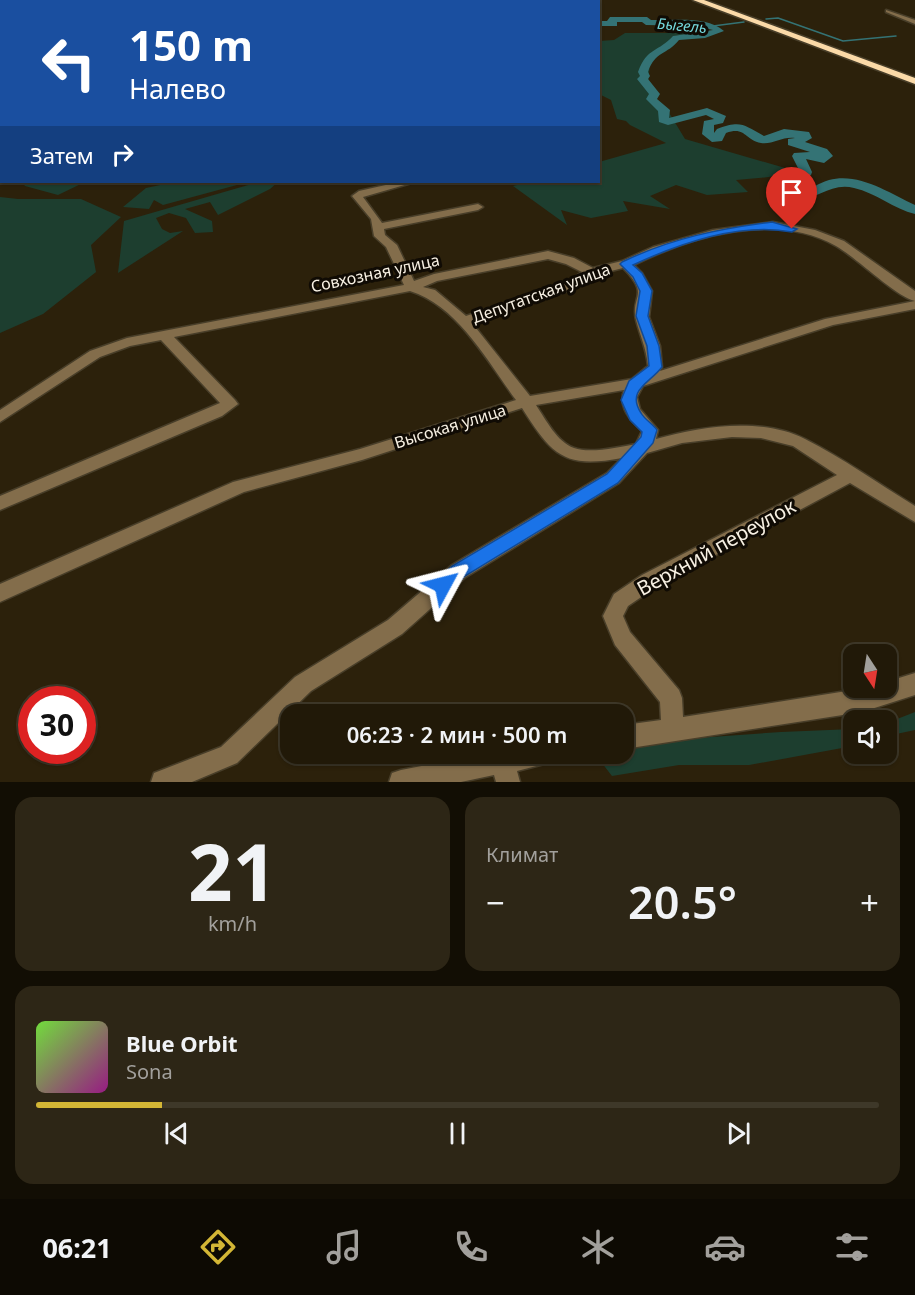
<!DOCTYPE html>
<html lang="ru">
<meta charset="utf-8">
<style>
:root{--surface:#211908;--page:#2d2616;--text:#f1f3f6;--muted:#a2a09c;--line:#3e3829;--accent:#d3b635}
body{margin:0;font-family:"Noto Sans",sans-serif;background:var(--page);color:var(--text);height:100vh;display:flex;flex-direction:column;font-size:22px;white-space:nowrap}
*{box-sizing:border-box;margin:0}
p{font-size:20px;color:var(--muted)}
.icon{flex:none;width:33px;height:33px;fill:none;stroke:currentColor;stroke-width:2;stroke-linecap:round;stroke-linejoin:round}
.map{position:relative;height:782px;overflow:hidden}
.drawer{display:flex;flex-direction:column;gap:15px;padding:15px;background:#120e04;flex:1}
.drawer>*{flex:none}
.hud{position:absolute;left:0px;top:0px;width:600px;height:183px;box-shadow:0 2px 4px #0004,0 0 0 2px var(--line);background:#1a4fa0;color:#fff;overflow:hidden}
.needle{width:39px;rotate:168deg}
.tools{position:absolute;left:843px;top:644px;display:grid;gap:12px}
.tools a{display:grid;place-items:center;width:54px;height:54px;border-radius:12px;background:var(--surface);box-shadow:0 2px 4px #0004,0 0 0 2px var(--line);font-size:30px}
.speed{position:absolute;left:18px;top:686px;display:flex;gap:12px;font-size:30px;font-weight:700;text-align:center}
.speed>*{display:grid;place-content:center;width:78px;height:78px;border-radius:50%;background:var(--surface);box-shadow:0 2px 4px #0004,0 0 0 2px var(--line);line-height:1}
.speed .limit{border:9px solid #d22;background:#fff;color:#111}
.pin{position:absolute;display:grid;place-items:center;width:51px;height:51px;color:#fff;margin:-62px -26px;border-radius:50% 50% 50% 0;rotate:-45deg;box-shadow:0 0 6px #0007}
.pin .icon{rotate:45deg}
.me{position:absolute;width:66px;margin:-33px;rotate:52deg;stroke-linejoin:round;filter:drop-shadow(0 0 4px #0008)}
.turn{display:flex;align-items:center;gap:21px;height:126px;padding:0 30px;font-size:27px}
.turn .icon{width:78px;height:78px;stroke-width:2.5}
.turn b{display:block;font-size:42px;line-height:51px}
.then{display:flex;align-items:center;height:57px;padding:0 30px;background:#0003;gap:12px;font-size:22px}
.big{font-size:45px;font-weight:600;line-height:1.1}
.drawer .tile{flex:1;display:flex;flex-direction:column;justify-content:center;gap:9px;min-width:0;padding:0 21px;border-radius:18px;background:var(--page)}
.drawer .dial{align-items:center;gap:0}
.dial b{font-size:78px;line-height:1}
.song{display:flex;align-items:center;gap:18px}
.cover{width:72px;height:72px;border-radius:9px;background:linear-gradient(135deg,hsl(100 70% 55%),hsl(310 70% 35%))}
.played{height:6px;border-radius:3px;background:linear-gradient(90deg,var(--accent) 15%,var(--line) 15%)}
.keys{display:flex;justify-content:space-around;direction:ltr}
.heat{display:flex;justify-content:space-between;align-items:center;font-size:33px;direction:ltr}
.drawer .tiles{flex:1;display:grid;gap:15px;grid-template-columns:1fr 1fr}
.tile:last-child{grid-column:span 2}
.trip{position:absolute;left:280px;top:704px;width:354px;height:60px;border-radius:18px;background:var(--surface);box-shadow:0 2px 4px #0004,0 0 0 2px var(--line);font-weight:600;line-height:60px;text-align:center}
.tabs{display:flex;height:96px;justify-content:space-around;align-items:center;background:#0d0a03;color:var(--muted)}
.tabs .icon{width:42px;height:42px}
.tabs .selected{color:var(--accent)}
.tabs b{font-size:27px;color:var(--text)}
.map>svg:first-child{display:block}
.green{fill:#1d3e2f}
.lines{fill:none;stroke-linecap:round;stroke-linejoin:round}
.stream{stroke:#347375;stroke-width:1.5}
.river{fill:#347375;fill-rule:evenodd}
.minor-casing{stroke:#483e29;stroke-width:3}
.highway-casing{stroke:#483e29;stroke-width:3}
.minor{fill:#836d4b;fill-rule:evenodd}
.highway{fill:#fbdaa8;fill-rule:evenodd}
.route{fill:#1a73e8;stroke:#114b97;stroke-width:1.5}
.labels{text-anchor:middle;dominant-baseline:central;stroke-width:6;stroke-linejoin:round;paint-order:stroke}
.far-water-label{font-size:15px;font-style:italic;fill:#75d9de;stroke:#100b04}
.street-label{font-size:16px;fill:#f7f0e3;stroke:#100b04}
.near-street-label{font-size:20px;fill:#f7f0e3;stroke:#100b04}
</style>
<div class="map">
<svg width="915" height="782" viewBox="0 0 915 782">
<rect width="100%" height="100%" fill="#2c210b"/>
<g class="green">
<path d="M 0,0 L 187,0 L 2,2 L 0,60 Z"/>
<path d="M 625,33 L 693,33 L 674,36 L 671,43 L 650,63 L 648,85 L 656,101 L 668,111 L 685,139 L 792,170 L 769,177 L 736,180 L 748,192 L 707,195 L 676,185 L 650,196 L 670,209 L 623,201 L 628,211 L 591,218 L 561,210 L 567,225 L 513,186 L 529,182 L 598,182 L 599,162 L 666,143 L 630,125 L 626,121 L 617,119 L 611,100 L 599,94 L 599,41 L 614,40 Z"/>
<path d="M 22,182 L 85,182 L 58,195 L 25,186 Z"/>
<path d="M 174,182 L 248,182 L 163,205 L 154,200 L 149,209 L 123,207 L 146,188 Z"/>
<path d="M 259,182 L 278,182 L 270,189 L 218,215 L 210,202 L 185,209 L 212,221 L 213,232 L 195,233 L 186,218 L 169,213 L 156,218 L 162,229 L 170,233 L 183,231 L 118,273 L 124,221 Z"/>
<path d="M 0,197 L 18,199 L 81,199 L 121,217 L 91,245 L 96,272 L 43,314 L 0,333 Z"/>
<path d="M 915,712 L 915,730 L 887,736 L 887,723 Z"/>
<path d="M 853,729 L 853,746 L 749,765 L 679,765 L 612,776 L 598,758 L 669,740 L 781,732 Z"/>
</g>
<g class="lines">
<g class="stream">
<path d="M 374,2 L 384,0"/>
<path d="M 766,19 L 778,18 L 843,41 L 896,36"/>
<path d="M 713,26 L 744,22"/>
</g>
<g class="river">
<path d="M 537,0 L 542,0 L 543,2 L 534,2 Z"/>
<path d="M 554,0 L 562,0 L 563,2 L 555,2 Z"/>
<path d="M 610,17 L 647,17 L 651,20 C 673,21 706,15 724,31 L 705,38 L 679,40 C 667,55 655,51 648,72 L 650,76 L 648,79 L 660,94 L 657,99 L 670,110 L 669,118 L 707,108 L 726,116 L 723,123 L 714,125 L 714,133 L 717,129 C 742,120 743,125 764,136 L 784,129 L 809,132 L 812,138 L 805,142 L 827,149 L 833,156 L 824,163 L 806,159 L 812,172 L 811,175 L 790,181 L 794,187 L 802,192 C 811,189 819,183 829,180 C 859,172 889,193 915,205 L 915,214 C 894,209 876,193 854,188 C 821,179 802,223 776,180 L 784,173 L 799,170 L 792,156 L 794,153 L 810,152 L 788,145 L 788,139 L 795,138 C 783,136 772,145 761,143 C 744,140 746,126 726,133 L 722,141 L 712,142 L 702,134 L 704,121 L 714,119 L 706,115 L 668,125 L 659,122 L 658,111 L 646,99 L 649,94 L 637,79 L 640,76 L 638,72 C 647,47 659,52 673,36 L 713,30 L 696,26 L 646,25 L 642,22 L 617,22 L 617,26 L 598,26 L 598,21 L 607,21 Z"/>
</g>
<defs>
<g id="minor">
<path d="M 886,10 L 915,20 L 915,24 L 886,12 Z"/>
<path d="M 399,182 L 415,182 L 363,197 L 382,223 L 478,204 L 483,207 L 478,210 L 384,229 L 385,235 L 397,245 L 414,281 L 434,274 L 548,251 L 574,258 L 593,268 L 622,261 L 653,247 L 713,230 L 773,222 L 815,230 L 844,241 L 915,291 L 915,301 C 895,296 857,258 836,246 C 775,211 692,236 634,265 L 642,273 L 652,291 L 649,317 L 660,346 L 662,367 L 660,371 L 825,319 L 915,301 L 915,309 L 833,325 L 643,386 L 637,397 L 640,409 L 658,430 L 656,439 C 701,426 761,417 805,439 C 843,458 879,484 915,506 L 915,522 L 850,483 L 656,587 L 628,606 L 623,616 L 630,632 L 679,690 L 682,698 L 683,717 L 872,687 L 886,687 L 886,682 L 915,673 L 915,695 L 862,712 L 624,749 L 624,725 L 661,720 L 660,702 L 615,645 L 603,616 L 614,594 L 642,575 L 837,475 L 793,446 L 761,438 L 732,437 L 682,443 L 647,453 L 619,483 L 466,577 L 402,634 L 311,691 L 237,763 L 192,782 L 151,782 L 154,773 L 221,747 L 295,677 L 388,620 L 452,565 L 607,473 L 622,458 C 564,469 552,455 522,408 L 362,460 L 244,492 L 0,602 L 0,584 L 233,482 L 360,449 L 516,400 C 487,361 458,306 410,291 L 174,337 L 235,400 L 238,404 L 222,416 L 0,510 L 0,496 L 220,403 L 161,340 L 130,346 L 100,357 L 0,422 L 0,410 L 90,351 L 127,338 L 404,285 L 386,247 L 374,236 L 371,219 L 352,196 L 359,191 ZM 548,259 L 566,264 L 582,272 L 568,282 L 466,316 L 435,290 L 423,287 L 437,281 ZM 623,268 C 651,296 630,295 636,320 C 640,336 646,347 648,366 L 632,379 L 530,396 L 472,323 L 576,288 L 595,275 ZM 624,390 C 618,407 630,420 642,431 L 636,444 C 619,447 590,454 574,448 C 557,442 546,420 536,405 Z"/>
<path d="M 488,753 L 560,753 L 556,761 L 517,771 L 520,782 L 496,782 L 494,775 L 461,782 L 389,782 L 392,773 L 401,770 Z"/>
</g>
<path id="highway" d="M 693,0 L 704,0 L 915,78 L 915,84 Z"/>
</defs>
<use href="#minor" class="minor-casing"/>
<use href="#highway" class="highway-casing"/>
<use href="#minor" class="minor"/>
<use href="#highway" class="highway"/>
</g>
<path class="route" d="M 772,222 L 797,229 L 792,232 C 740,222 680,243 633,265 L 642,273 L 652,291 L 648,316 L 659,346 L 662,367 C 650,383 626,390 641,413 C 645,420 653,424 657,430 L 653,443 L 618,483 L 465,576 C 456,584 449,595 436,590 L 434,585 L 436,580 L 452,566 L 607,474 L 641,437 L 642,432 L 630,420 L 621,400 L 629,381 L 649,366 L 647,346 L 636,316 L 640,291 L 633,277 L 620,264 L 622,262 C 672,238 718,229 772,222 Z"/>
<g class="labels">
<g class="far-water-label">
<text transform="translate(682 25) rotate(5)">Быгель</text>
</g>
<g class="street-label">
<text transform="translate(375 273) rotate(-12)">Совхозная улица</text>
<text transform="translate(541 293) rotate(-20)">Депутатская улица</text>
<text transform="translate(450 426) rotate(-17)">Высокая улица</text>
</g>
<g class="near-street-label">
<text transform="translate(716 547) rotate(-29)">Верхний переулок</text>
</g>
</g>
</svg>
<div class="tools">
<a><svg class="needle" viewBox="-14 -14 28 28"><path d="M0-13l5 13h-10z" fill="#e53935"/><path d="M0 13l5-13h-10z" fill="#a2a09c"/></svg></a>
<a><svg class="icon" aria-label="sound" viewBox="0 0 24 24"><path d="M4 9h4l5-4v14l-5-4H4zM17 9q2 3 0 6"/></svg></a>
</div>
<div class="speed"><div class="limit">30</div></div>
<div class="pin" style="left:792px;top:229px;background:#d93025"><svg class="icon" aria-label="arrive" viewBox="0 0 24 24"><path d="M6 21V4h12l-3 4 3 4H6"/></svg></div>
<svg class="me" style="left:443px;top:585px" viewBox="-20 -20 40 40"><path d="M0-17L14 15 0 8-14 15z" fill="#1a73e8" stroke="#fff" stroke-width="4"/></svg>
<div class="trip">06:23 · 2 мин · 500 m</div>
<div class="hud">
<div class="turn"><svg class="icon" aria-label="left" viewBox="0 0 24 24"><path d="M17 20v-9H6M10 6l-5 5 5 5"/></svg><div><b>150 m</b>Налево</div></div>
<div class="then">Затем<svg class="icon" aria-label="right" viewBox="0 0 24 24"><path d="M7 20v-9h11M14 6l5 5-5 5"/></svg></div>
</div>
</div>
<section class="drawer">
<div class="tiles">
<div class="tile dial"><b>21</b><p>km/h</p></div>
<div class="tile"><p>Климат</p>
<div class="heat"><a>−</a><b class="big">20.5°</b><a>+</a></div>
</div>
<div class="tile">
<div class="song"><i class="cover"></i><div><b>Blue Orbit</b><p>Sona</p></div></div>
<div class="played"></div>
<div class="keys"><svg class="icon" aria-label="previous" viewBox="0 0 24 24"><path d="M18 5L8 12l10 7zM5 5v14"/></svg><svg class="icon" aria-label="pause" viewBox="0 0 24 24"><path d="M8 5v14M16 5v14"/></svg><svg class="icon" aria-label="next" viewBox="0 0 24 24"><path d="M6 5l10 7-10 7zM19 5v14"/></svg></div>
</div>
</div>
</section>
<nav class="tabs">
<b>06:21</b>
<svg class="icon selected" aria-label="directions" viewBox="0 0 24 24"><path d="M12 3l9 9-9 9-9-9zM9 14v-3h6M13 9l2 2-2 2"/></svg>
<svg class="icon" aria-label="music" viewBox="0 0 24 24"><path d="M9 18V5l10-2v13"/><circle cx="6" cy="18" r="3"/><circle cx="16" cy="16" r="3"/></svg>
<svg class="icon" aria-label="phone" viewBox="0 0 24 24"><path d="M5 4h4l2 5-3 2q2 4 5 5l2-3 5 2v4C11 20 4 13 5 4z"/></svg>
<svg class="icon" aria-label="climate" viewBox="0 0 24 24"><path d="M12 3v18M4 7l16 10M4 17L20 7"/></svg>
<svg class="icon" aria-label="car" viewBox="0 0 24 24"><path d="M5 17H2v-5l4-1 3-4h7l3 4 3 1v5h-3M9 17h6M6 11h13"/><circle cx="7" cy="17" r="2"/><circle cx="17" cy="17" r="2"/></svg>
<svg class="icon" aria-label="filters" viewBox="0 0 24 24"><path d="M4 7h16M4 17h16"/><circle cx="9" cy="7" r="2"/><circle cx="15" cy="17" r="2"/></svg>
</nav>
